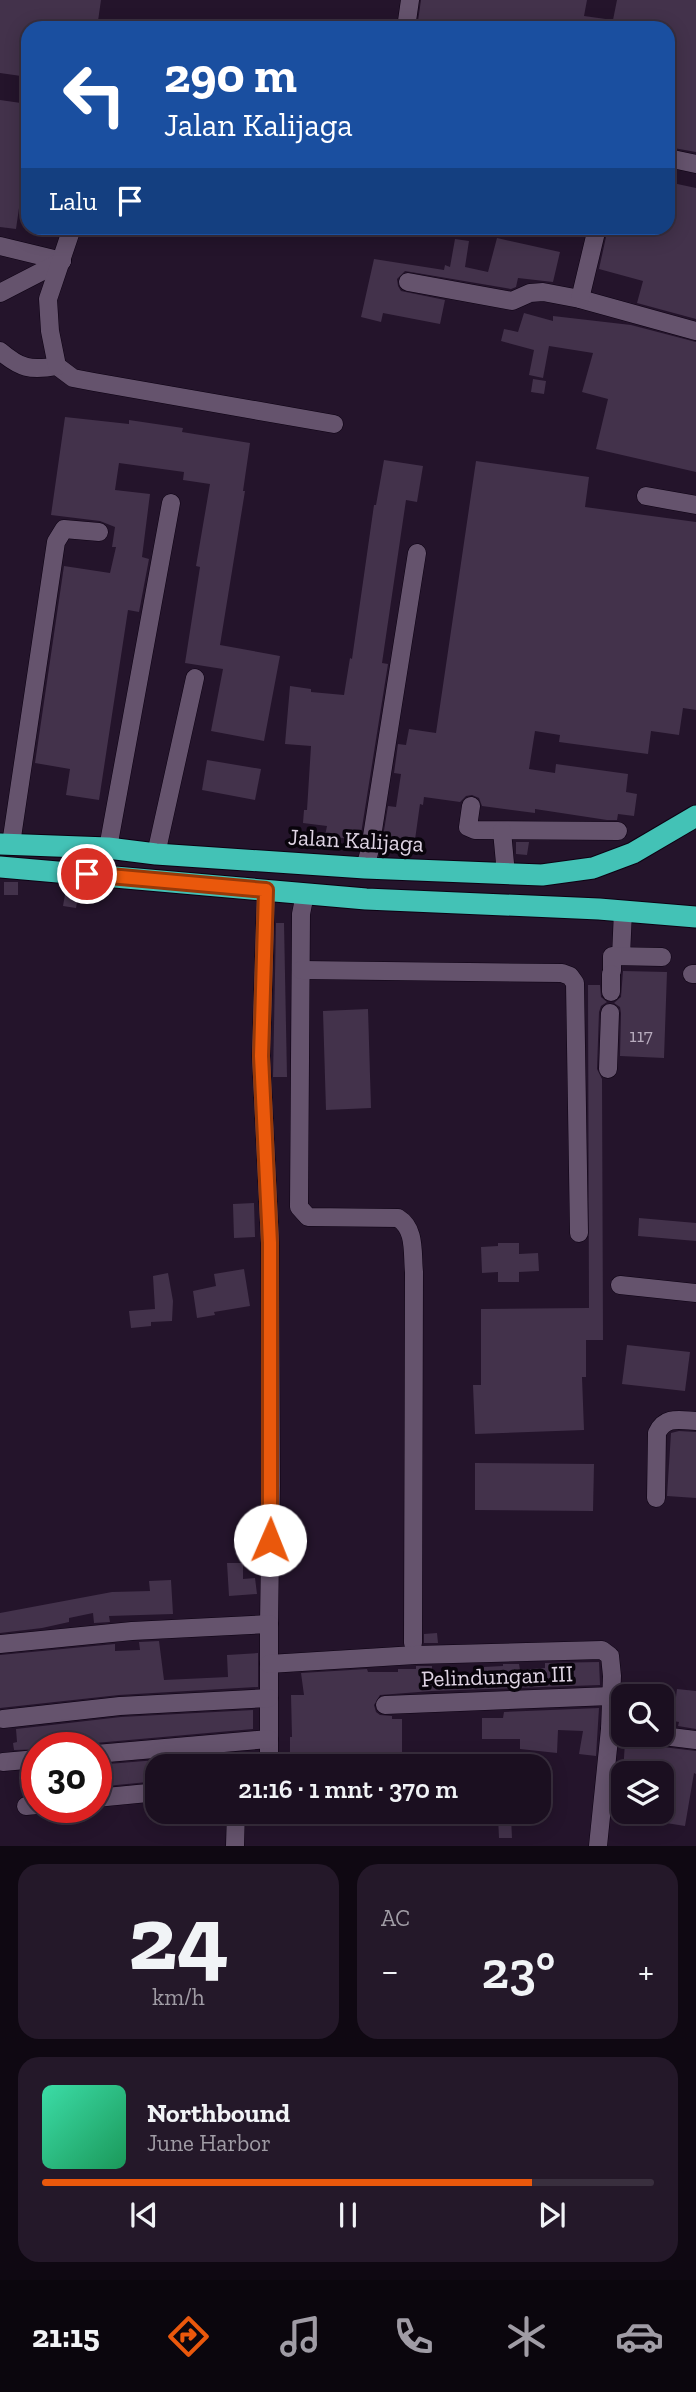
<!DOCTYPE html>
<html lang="id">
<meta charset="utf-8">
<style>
:root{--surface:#1b0f20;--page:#241829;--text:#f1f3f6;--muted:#a09ca5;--line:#392f3e;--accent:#ea580c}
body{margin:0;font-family:"Zilla Slab",serif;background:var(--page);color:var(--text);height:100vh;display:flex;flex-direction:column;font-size:26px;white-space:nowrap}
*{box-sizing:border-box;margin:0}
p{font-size:23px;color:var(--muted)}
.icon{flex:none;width:38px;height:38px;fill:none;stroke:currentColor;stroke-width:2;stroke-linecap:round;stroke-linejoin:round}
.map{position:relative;height:1846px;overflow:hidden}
.sheet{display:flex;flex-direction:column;gap:18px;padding:18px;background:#0f0812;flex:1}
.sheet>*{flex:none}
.guide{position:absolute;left:21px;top:21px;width:654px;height:214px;border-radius:21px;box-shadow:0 4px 18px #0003,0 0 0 2px var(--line);background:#1a4fa0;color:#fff;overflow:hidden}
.buttons{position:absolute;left:611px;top:1684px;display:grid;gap:14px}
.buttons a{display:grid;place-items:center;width:63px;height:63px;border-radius:14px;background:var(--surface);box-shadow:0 4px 18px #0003,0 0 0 2px var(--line);font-size:35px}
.speed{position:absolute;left:21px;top:1732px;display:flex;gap:14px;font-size:35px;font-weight:700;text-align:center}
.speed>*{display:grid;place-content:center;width:91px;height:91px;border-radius:50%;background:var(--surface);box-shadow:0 4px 18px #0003,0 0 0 2px var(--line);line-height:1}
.speed .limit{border:10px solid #d22;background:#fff;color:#111}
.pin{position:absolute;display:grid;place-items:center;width:60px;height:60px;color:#fff;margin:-30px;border:4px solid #fff;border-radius:50%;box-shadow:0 2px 7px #0007}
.me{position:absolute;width:77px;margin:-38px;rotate:1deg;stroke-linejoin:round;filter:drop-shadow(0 0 5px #0008)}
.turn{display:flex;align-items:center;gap:24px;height:147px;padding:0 28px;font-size:32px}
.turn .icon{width:91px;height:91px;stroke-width:2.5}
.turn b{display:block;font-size:49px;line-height:60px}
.then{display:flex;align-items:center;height:66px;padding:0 28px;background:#0003;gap:14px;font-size:26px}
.big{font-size:52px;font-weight:600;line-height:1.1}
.sheet .tile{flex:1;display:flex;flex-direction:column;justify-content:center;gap:10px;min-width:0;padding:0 24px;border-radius:21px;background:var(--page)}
.sheet .dial{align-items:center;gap:0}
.dial b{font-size:91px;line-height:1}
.song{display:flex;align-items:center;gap:21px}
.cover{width:84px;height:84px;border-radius:10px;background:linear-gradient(135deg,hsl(160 70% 55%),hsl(150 70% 35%))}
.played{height:7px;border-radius:4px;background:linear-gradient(90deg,var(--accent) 80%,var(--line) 80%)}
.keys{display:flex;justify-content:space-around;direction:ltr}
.heat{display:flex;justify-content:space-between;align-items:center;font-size:38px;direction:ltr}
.sheet .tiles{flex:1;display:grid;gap:18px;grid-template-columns:1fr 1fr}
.tile:last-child{grid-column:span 2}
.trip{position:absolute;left:145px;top:1754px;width:406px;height:70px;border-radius:21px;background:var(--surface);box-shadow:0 4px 18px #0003,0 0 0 2px var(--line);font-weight:600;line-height:70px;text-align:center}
.tab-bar{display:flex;height:112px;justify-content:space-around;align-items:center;background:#0b060d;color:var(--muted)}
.tab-bar .icon{width:49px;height:49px}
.tab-bar .on{color:var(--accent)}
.tab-bar b{font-size:32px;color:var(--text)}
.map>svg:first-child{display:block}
.building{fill:#43324b}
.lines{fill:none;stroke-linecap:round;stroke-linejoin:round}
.minor-casing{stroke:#0d0213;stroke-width:19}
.highway-casing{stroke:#0d0213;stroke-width:23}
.minor{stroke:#65536d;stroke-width:18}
.highway{stroke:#43c2b6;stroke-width:21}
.route-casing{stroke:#983908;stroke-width:18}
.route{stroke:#ea580c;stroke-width:12}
.labels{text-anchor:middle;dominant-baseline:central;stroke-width:7;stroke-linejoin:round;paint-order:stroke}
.number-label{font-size:19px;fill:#b8acbe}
.street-label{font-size:23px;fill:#dfd4e4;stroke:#09040c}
</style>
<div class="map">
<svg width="696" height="1846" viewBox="0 0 696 1846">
<rect width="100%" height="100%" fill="#24142b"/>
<g class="building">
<path d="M 0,0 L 101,0 L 97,28 L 28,28 L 28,77 L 0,73 Z"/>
<path d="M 421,0 L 587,0 L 584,16 L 613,20 L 617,0 L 696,0 L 696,152 L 668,147 L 668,28 L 417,28 Z"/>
<path d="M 0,100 L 28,104 L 28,145 L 16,229 L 0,227 Z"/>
<path d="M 668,182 L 696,188 L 696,319 L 637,303 L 643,281 L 599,269 L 608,228 L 668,228 Z"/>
<path d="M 497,238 L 560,252 L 553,282 L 518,278 L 516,287 L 511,289 L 405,271 L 397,279 L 398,286 L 401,291 L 445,300 L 440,324 L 383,313 L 381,322 L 361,317 L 374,259 L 444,270 L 445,265 L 450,267 L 455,239 L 469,241 L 465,267 L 488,272 Z"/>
<path d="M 524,313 L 553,321 L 553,316 L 631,325 L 696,342 L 696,472 L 596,449 L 608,399 L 582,392 L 593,353 L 549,346 L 543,378 L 529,375 L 534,350 L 501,341 L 504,329 L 518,332 Z"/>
<path d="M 533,379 L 546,381 L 544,394 L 531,392 Z"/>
<path d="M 65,417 L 129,424 L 129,420 L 183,428 L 182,432 L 250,443 L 243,491 L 245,491 L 220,645 L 280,656 L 264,741 L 211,731 L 223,669 L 185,663 L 200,567 L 196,566 L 210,484 L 183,480 L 184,472 L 119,463 L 115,490 L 150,494 L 142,557 L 149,559 L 139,612 L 128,610 L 99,800 L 66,795 L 70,769 L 35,763 L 64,566 L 110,573 L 116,547 L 112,547 L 115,527 L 100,521 L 51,515 Z"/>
<path d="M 384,460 L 423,466 L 417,502 L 406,500 L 382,663 L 388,664 L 360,840 L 325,836 L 327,826 L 303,823 L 304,810 L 307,810 L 311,746 L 285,744 L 290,686 L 311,689 L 311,692 L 344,695 L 350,658 L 352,659 L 374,505 L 376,505 Z"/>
<path d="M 476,461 L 589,477 L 585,507 L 696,522 L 696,710 L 683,708 L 679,735 L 651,731 L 648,754 L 559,742 L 560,735 L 535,731 L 529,769 L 555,773 L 556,764 L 628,774 L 626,792 L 637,794 L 634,816 L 618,814 L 617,820 L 607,820 L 535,809 L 535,813 L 482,806 L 479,798 L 472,795 L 466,796 L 460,802 L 424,797 L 423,805 L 420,804 L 413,854 L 381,849 L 388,806 L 396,807 L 401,774 L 394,773 L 398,744 L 406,745 L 409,729 L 436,733 Z"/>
<path d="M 207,760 L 261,769 L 255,800 L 202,790 Z"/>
<path d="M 516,842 L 529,842 L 527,855 L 516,854 Z"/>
<rect x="4" y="882" width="14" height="13"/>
<path d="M 66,889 L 79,891 L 76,908 L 63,906 Z"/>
<path d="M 276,923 L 284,923 L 287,1077 L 273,1077 Z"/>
<path d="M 623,971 L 667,972 L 664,1058 L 620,1056 L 621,1013 L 620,1007 L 614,1003 L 621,997 Z"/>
<path d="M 588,985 L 600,985 L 601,997 L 607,1002 L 601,1006 L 599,1012 L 597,1069 L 602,1079 L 603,1340 L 586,1340 L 586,1377 L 582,1377 L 584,1430 L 475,1434 L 473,1385 L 481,1385 L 481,1309 L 589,1308 Z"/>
<path d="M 368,1009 L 371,1108 L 326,1110 L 323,1011 Z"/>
<path d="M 254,1203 L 255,1237 L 234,1238 L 233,1204 Z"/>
<path d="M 639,1218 L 696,1223 L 696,1241 L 638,1236 Z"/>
<path d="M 498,1243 L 519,1243 L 519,1254 L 538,1253 L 539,1271 L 519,1272 L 519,1282 L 498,1282 L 498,1272 L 482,1273 L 481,1247 L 498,1246 Z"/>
<path d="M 244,1269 L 250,1306 L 214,1312 L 215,1315 L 197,1318 L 193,1291 L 216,1286 L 214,1274 Z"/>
<path d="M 168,1273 L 173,1301 L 172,1321 L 151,1322 L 151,1326 L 131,1328 L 129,1311 L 155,1309 L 153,1276 Z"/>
<path d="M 627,1345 L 690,1352 L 685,1391 L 622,1384 Z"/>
<path d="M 679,1431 L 696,1432 L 696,1498 L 667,1496 L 671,1433 Z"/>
<path d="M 475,1463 L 594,1464 L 593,1511 L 475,1510 Z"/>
<path d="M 227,1563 L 243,1563 L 243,1579 L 255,1578 L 257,1594 L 229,1596 Z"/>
<path d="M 171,1580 L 173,1614 L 109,1616 L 110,1622 L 94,1623 L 93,1613 L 69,1618 L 69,1622 L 42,1628 L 0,1633 L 0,1613 L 112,1592 L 150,1591 L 149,1581 Z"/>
<path d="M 437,1633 L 438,1643 L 424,1643 L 424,1634 Z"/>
<path d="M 159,1641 L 164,1680 L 228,1677 L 227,1655 L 258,1653 L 258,1687 L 119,1695 L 0,1708 L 0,1655 L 115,1644 L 115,1651 L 140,1650 L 139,1642 Z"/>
<path d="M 599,1662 L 600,1685 L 432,1691 L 380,1695 L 374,1705 L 376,1712 L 380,1715 L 392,1716 L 392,1719 L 402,1719 L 402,1754 L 372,1754 L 372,1766 L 290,1766 L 290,1737 L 292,1737 L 291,1695 L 304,1695 L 301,1673 L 367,1669 L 368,1672 L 398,1672 L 398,1669 L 416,1669 L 416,1666 L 432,1666 L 432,1673 L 484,1674 L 484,1667 L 503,1666 L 503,1664 L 519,1664 L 520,1670 L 545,1668 L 545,1663 Z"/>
<path d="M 623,1685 L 648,1688 L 647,1696 L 623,1696 L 622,1711 Z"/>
<path d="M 677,1689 L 696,1691 L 696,1729 L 678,1726 L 679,1722 L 673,1721 Z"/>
<path d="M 599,1708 L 596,1756 L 579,1754 L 583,1731 L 558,1730 L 557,1753 L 520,1749 L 520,1739 L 482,1739 L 482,1718 L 503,1718 L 504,1712 Z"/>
<path d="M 253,1710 L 253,1729 L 95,1743 L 86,1748 L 14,1750 L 13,1743 L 17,1742 L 16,1729 L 121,1717 Z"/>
<path d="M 629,1741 L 639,1741 L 646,1745 L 696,1751 L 696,1774 L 694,1773 L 685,1826 L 635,1818 L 635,1811 L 662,1811 L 662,1773 L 623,1773 L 625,1742 Z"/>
<path d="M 254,1752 L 255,1765 L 158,1766 L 158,1781 L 96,1787 L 96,1765 Z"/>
<path d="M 37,1770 L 37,1794 L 23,1795 L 21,1772 Z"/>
<path d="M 498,1817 L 511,1817 L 512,1838 L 499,1838 Z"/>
</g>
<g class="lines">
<defs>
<g id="minor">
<path d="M 406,28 L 410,0"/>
<path d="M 668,158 L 696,164"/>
<path d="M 0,246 L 62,261"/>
<path d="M 408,282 L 512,301 L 530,293 L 543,292 L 580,299 L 696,331"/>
<path d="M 0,293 L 62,261"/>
<path d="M 580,299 L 597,228"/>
<path d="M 0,351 C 20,368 30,371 57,366 L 73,378 L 94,382 L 334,424"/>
<path d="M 57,366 L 50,331 L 48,299 L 72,228"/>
<path d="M 646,496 L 696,505"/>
<path d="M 471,806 L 468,827 L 475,830 L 618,831"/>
<path d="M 502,831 L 506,874"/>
<path d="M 11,844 L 56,542 L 64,529 L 99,532"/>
<path d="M 108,848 L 171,503"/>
<path d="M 156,854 L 195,678"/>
<path d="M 365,868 L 370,849 L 417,553"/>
<path d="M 266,890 L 261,1056 L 270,1243 L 271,1485 L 269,1624"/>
<path d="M 305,894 L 301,914 L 299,1207 L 308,1217 L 398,1218 C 416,1229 412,1253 414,1272 L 413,1643"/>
<path d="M 621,956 L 623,911"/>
<path d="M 301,970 L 562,973 L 570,976 L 575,983 L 579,1233"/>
<path d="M 612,971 L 612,956 L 662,957"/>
<path d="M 692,974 L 696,974"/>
<path d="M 611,992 L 611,974"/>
<path d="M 608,1069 L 610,1013"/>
<path d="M 620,1285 L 696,1293"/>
<path d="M 656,1498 L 657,1433 C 665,1416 679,1420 696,1421"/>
<path d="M 0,1644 L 132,1631 L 269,1624 L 269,1766"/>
<path d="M 269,1664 L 415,1655 L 602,1650 L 610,1656 L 612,1676 L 610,1729 L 623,1731"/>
<path d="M 385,1705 L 611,1696"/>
<path d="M 3,1719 L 120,1706 L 269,1698"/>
<path d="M 647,1734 L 696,1740"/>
<path d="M 96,1754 L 269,1739"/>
<path d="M 3,1762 L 37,1759"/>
<path d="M 96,1798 L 158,1792"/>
<path d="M 26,1806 L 37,1805"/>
<path d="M 235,1846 L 236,1811"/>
<path d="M 598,1846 L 610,1729"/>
</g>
<g id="highway">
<path d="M 0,844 L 108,848 L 156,854 L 365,868 L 542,875 L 593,868 L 633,853 L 696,816"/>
<path d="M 0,867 L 366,899 L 599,909 L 696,917"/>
</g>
</defs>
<use href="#minor" class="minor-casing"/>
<use href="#highway" class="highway-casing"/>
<use href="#minor" class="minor"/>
<use href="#highway" class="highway"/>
</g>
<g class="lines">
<defs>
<path id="route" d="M 87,874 L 266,890 L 261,1056 L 270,1243 L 270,1540"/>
</defs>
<use href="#route" class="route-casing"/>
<use href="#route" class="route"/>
</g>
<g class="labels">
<g class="number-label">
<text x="641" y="1035">117</text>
</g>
<g class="street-label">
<text transform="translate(356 840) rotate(3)">Jalan Kalijaga</text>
<text transform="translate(497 1676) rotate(-2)">Pelindungan III</text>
</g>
</g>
</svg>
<div class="buttons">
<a><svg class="icon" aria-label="search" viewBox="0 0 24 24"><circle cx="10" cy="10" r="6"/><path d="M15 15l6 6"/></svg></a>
<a><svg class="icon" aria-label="layers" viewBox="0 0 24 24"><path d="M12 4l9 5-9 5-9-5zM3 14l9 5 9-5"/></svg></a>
</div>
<div class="speed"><div class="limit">30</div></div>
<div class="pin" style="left:87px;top:874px;background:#d93025"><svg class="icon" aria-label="arrive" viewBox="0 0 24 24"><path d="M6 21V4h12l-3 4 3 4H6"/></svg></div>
<svg class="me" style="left:270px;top:1540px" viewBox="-20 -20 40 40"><circle r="19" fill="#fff"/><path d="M0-13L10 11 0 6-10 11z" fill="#ea580c"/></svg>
<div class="trip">21:16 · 1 mnt · 370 m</div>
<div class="guide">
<div class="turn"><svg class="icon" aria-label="left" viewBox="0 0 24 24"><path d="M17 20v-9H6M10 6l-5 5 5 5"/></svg><div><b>290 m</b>Jalan Kalijaga</div></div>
<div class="then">Lalu<svg class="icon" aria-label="arrive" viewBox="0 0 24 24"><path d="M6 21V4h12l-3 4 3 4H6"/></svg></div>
</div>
</div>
<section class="sheet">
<div class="tiles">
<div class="tile dial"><b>24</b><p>km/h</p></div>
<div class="tile"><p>AC</p>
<div class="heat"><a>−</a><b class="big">23°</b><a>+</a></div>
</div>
<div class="tile">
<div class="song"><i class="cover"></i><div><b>Northbound</b><p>June Harbor</p></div></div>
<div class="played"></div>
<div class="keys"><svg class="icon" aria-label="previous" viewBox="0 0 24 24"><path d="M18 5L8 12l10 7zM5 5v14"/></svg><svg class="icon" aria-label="pause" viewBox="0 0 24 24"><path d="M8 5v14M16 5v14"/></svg><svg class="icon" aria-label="next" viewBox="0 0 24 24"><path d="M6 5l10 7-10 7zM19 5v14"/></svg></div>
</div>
</div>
</section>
<nav class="tab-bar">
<b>21:15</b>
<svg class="icon on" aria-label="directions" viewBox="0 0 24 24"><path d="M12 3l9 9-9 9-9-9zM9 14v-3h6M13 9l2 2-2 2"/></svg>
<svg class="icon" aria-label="music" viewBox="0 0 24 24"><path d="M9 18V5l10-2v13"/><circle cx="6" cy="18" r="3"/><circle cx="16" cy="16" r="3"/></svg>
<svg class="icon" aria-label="phone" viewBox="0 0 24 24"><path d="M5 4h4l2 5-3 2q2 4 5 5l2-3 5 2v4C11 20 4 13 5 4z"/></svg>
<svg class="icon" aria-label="climate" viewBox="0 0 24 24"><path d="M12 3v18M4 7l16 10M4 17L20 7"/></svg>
<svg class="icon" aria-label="car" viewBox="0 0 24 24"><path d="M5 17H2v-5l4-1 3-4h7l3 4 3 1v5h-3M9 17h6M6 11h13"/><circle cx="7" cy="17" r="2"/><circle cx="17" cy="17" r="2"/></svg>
</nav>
